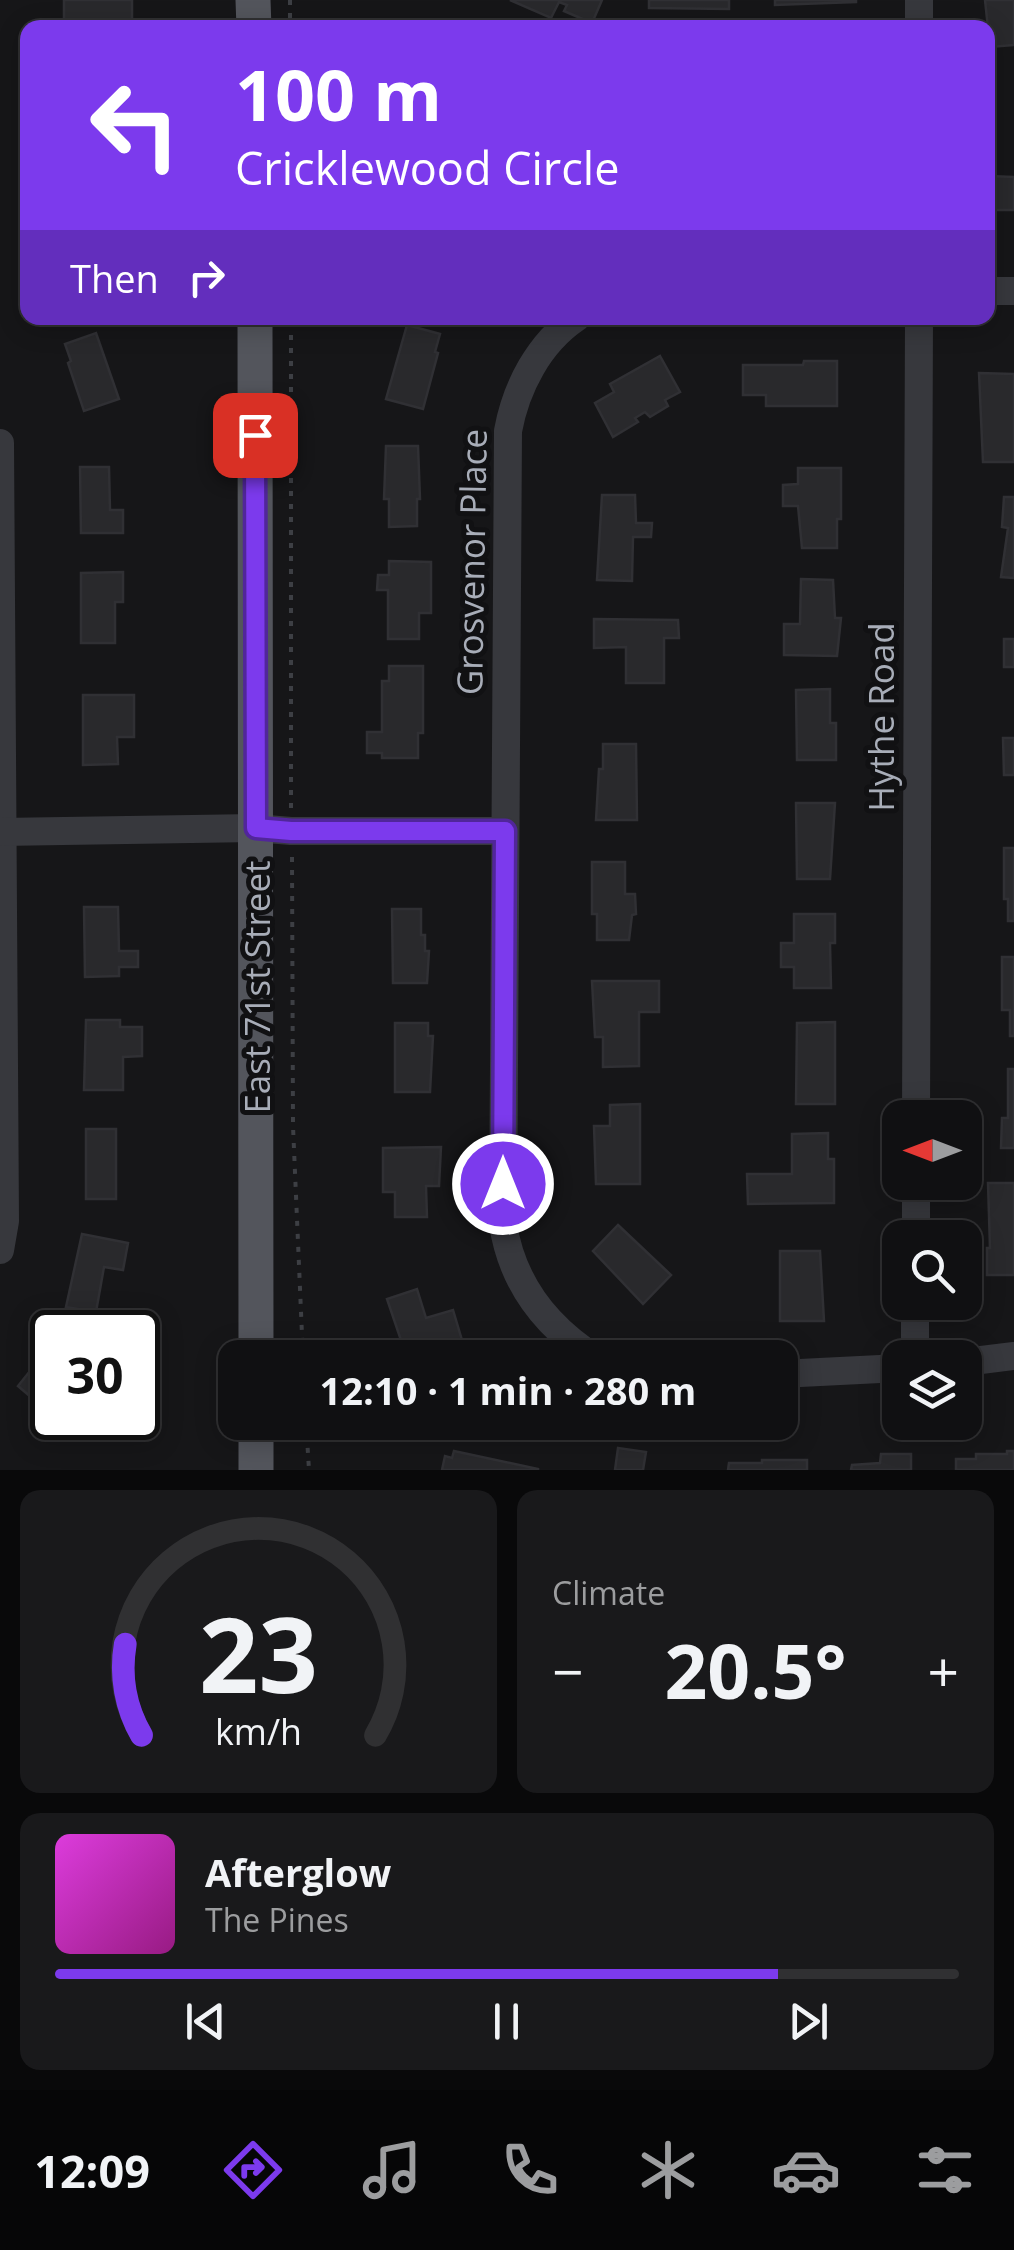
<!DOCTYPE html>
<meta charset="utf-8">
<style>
:root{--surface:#101012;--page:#19191b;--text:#f1f3f6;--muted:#9c9d9f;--line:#303032;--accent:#7c3aed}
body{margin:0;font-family:"Open Sans",sans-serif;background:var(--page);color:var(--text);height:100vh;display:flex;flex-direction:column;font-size:38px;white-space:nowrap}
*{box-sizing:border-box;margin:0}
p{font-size:32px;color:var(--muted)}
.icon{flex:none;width:55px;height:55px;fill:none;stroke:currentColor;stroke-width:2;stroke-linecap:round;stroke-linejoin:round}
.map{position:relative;height:1470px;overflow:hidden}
.side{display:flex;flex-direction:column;gap:20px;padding:20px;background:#09090a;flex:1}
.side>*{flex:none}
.hud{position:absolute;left:20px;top:20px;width:975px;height:305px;border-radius:20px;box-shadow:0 5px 25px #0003,0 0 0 2px var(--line);background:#7c3aed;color:#fff;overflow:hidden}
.needle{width:65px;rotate:270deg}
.fabs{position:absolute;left:882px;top:1100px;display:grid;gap:20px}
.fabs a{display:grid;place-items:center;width:100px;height:100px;border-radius:20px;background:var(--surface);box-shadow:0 5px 25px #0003,0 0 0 2px var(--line);font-size:50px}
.speed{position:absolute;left:30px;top:1310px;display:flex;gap:20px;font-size:50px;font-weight:700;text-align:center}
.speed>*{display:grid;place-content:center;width:130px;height:130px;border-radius:50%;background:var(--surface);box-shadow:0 5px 25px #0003,0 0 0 2px var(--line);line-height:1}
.speed .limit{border:5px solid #111;border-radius:15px;background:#fff;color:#111}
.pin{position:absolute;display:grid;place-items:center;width:85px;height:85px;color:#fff;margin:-42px;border-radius:20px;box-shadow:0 5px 15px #0006}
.me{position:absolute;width:110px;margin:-55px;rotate:0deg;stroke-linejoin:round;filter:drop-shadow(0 0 8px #0008)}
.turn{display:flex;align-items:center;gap:35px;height:210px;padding:0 50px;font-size:45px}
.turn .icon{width:130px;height:130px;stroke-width:2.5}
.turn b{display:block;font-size:70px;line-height:85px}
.then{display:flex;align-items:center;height:95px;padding:0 50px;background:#0003;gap:20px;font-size:38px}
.big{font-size:75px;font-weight:700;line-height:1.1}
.side .card{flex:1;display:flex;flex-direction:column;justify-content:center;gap:15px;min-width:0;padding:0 35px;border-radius:20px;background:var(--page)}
.side .dial{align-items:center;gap:0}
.dial svg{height:260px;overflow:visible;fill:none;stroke:var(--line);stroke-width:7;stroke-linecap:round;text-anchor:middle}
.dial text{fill:var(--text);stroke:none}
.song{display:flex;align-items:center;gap:30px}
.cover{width:120px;height:120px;border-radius:15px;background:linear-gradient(135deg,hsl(300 70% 55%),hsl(310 70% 35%))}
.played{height:10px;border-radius:5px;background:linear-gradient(90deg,var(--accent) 80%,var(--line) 80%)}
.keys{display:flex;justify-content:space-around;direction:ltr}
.heat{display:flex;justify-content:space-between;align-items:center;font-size:55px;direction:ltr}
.side .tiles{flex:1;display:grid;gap:20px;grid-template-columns:1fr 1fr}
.card:last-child{grid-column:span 2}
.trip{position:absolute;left:218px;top:1340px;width:580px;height:100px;border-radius:20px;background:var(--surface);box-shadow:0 5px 25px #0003,0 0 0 2px var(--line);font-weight:700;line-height:100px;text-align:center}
.menu{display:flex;height:160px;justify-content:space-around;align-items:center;background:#060607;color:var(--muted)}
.menu .icon{width:70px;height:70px}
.menu .selected{color:var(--accent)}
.menu b{font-size:45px;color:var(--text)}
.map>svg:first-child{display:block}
.building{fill:#29292c;stroke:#303034;stroke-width:2.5}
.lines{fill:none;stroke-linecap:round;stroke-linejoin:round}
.path{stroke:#3d3f44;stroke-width:4;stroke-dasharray:5 8;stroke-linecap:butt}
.minor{stroke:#37383d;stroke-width:28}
.major{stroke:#53555c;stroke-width:35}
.route-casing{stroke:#51269a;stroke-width:25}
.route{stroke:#7c3aed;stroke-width:18}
.labels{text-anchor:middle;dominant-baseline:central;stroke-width:10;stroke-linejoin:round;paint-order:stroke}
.street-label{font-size:35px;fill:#a8adb8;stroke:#111113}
</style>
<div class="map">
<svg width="1014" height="1470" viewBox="0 0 1014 1470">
<rect width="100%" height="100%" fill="#161618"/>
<g class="building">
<rect x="64" y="0" width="68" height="28"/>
<path d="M 510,0 L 602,0 L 592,23 L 564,11 L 567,5 L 559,2 L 551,18 Z"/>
<path d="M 649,0 L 729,0 L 729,9 L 649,8 Z"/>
<path d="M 775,0 L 856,0 L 856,2 L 775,5 Z"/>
<path d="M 985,0 L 1014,0 L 1014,45 L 990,47 Z"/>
<path d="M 989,176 L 1014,177 L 1014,210 L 989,210 Z"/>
<path d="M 407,325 L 440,334 L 435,352 L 438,353 L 423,409 L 386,399 Z"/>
<path d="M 96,333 L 119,399 L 84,411 L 68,363 L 71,361 L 65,344 Z"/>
<path d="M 660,356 L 680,392 L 665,400 L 668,406 L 650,417 L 645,412 L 635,418 L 638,422 L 613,437 L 595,403 L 614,392 L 610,384 Z"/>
<path d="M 804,361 L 837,361 L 837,406 L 766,406 L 766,395 L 743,395 L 743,365 L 803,365 Z"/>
<path d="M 979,373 L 1014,374 L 1014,462 L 983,462 Z"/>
<path d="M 386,446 L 418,446 L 420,499 L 417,499 L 417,526 L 389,527 L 389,499 L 384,499 Z"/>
<path d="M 80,467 L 109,467 L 110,510 L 123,510 L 123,533 L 81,533 Z"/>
<path d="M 798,468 L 841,468 L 841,519 L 837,519 L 837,548 L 802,548 L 798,506 L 783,506 L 783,485 L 798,484 Z"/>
<path d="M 602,495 L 635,495 L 636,523 L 652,523 L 651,537 L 633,537 L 632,581 L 597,580 Z"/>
<path d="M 1004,497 L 1014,497 L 1014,578 L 1001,577 L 1008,528 L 1002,527 Z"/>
<path d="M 389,561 L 431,562 L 431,613 L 419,613 L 419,639 L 388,639 L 388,590 L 377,590 L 378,575 L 389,575 Z"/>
<path d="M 123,572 L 123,602 L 115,602 L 115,643 L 81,643 L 81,573 Z"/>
<path d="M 801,579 L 833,580 L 835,618 L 841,618 L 837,656 L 784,655 L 784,624 L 800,624 Z"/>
<path d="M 594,619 L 678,620 L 679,638 L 664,638 L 664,683 L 626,683 L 626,647 L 594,648 Z"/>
<rect x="1004" y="639" width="10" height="28"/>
<path d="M 389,666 L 423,666 L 423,733 L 418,733 L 418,758 L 382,758 L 382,753 L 367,753 L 367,732 L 382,732 L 382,681 L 389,681 Z"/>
<path d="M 830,689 L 830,723 L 836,723 L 836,760 L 797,760 L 796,690 Z"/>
<path d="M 83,695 L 134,695 L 134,737 L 117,737 L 118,764 L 83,765 Z"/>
<path d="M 1003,738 L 1014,738 L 1014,775 L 1004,775 Z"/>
<path d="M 603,744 L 636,744 L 637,820 L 596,820 L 599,769 L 603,769 Z"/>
<path d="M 796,803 L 835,803 L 830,879 L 797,879 Z"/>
<path d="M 1004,848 L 1014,848 L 1014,921 L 1008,921 L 1008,899 L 1004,899 Z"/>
<path d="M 592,862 L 625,862 L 625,894 L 635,894 L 636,914 L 632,915 L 629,940 L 597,940 L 597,914 L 592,914 Z"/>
<path d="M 84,907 L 118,907 L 119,951 L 138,951 L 138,967 L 119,967 L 119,976 L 85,977 Z"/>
<path d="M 392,909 L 421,909 L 421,935 L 425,935 L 425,951 L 429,951 L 427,983 L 393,983 Z"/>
<path d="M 794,914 L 835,914 L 835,943 L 830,943 L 831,988 L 794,988 L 794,967 L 781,967 L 781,943 L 794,943 Z"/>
<path d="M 1002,957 L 1014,957 L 1014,1036 L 1010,1036 L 1010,1010 L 1002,1010 Z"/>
<path d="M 592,981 L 659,981 L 659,1012 L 639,1012 L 639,1066 L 603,1067 L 603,1037 L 595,1037 Z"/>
<path d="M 86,1020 L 120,1020 L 120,1027 L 142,1027 L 142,1056 L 123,1057 L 123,1090 L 84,1090 Z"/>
<path d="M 835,1022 L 835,1104 L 796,1104 L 797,1023 Z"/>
<path d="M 395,1023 L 428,1023 L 428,1036 L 433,1036 L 430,1092 L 395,1092 Z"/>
<path d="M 1008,1069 L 1014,1069 L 1014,1148 L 1001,1148 L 1002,1118 L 1008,1118 Z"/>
<path d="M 640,1104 L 640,1184 L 596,1184 L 594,1126 L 610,1126 L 610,1105 Z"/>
<rect x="86" y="1129" width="30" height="70"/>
<path d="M 828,1133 L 828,1159 L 834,1159 L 834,1203 L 748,1204 L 747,1174 L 792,1174 L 792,1134 Z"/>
<path d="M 441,1147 L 439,1186 L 426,1186 L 427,1217 L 395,1217 L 395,1192 L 383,1192 L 383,1148 Z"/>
<path d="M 988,1183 L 1014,1183 L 1014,1275 L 987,1275 L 987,1248 L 990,1248 Z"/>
<path d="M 618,1225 L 671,1275 L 643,1304 L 593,1251 Z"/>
<path d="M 82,1234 L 128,1243 L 123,1270 L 104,1267 L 96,1312 L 66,1307 Z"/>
<path d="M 780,1251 L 820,1251 L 824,1321 L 780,1321 Z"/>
<path d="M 417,1289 L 426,1318 L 453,1310 L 464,1347 L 431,1358 L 407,1358 L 387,1299 Z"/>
<path d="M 38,1361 L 52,1373 L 52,1415 L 18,1386 Z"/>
<path d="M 55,1418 L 91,1418 L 77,1435 Z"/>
<path d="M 618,1448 L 646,1452 L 643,1470 L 615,1470 Z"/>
<path d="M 454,1451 L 538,1469 L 538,1470 L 442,1470 L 445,1456 L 452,1458 Z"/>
<path d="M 1007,1451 L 1014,1451 L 1014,1470 L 956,1470 L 956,1459 L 976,1459 L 976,1454 L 1007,1454 Z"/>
<path d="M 881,1454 L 911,1454 L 911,1470 L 851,1470 L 852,1465 L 880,1463 Z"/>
<path d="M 762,1460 L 807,1460 L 807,1470 L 728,1470 L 729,1463 L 762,1463 Z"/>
</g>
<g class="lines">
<g class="path">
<path d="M 290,0 L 290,28"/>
<path d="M 291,808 L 291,318"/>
<path d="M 292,857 L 293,1126 L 303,1358"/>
<path d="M 306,1422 L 309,1470"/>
</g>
<g class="minor">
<path d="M 919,0 L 919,28"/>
<path d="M 988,291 L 1014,291"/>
<path d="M 576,318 C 539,343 516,387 508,431 L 503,1224 C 512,1283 545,1326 595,1358"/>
<path d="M 0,443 L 5,1221 L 0,1250"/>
<path d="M 0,832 L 255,828 L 291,831 L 505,831"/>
<path d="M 916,1118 L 919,318"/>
<path d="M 916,1238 L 916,1182"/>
<path d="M 915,1358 L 915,1302"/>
<path d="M 965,1362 L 1014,1356"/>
<path d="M 780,1374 L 900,1368"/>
</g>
<g class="major">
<path d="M 253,0 L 254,28"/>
<path d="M 255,318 L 256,1358"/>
<path d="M 256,1422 L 256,1470"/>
</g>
</g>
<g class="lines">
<defs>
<path id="route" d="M 255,435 L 256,828 L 291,831 L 505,831 L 503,1184"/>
</defs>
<use href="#route" class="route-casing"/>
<use href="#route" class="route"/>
</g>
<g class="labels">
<g class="street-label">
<text transform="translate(471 562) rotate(-89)">Grosvenor Place</text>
<text transform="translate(880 717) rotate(-90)">Hythe Road</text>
<text transform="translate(256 987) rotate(-90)">East 71st Street</text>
</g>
</g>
</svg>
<div class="fabs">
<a><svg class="needle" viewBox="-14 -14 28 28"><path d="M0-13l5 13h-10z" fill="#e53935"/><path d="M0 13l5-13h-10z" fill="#9c9d9f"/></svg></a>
<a><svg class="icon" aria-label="search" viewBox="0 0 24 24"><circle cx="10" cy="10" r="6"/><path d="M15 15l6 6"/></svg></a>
<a><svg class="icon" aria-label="layers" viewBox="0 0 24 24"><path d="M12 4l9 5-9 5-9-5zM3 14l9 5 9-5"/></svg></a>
</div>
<div class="speed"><div class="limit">30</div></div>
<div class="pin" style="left:255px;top:435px;background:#d93025"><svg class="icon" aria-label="arrive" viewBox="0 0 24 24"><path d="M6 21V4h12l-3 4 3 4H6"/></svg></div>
<svg class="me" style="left:503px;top:1184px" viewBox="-20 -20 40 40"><circle r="17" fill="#7c3aed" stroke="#fff" stroke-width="3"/><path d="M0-11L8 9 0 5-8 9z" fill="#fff"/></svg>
<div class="trip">12:10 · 1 min · 280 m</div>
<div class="hud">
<div class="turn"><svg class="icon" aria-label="left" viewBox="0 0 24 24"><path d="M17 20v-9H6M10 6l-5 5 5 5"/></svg><div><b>100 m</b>Cricklewood Circle</div></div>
<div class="then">Then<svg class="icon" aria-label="right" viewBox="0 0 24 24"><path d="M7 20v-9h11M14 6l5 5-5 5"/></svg></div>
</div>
</div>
<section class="side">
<div class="tiles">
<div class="card dial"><svg viewBox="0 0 100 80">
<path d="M14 69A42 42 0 1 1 86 69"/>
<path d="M14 69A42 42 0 0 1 9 41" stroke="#7c3aed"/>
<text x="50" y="56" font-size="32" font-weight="700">23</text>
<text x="50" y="72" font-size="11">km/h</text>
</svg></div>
<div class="card"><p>Climate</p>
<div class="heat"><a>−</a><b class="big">20.5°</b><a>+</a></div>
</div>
<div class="card">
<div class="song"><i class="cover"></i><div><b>Afterglow</b><p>The Pines</p></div></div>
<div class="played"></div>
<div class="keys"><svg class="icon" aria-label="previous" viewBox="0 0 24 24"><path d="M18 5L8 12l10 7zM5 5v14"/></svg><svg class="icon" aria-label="pause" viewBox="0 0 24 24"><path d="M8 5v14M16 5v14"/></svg><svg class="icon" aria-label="next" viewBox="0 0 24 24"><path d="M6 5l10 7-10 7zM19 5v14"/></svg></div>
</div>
</div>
</section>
<nav class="menu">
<b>12:09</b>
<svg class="icon selected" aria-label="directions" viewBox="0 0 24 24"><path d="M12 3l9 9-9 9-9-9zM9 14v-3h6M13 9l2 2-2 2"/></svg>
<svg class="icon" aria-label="music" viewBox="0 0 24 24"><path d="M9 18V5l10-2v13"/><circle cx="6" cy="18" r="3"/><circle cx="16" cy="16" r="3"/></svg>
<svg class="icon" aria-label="phone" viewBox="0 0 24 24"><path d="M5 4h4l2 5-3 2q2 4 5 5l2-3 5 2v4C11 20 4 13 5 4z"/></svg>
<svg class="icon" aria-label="climate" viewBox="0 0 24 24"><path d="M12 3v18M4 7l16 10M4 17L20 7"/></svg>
<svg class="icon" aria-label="car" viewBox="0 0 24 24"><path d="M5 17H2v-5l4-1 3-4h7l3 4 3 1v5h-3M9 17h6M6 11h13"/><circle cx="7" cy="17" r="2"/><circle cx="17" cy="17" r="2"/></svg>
<svg class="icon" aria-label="filters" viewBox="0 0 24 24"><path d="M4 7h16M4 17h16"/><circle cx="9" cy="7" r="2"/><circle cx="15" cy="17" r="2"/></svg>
</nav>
